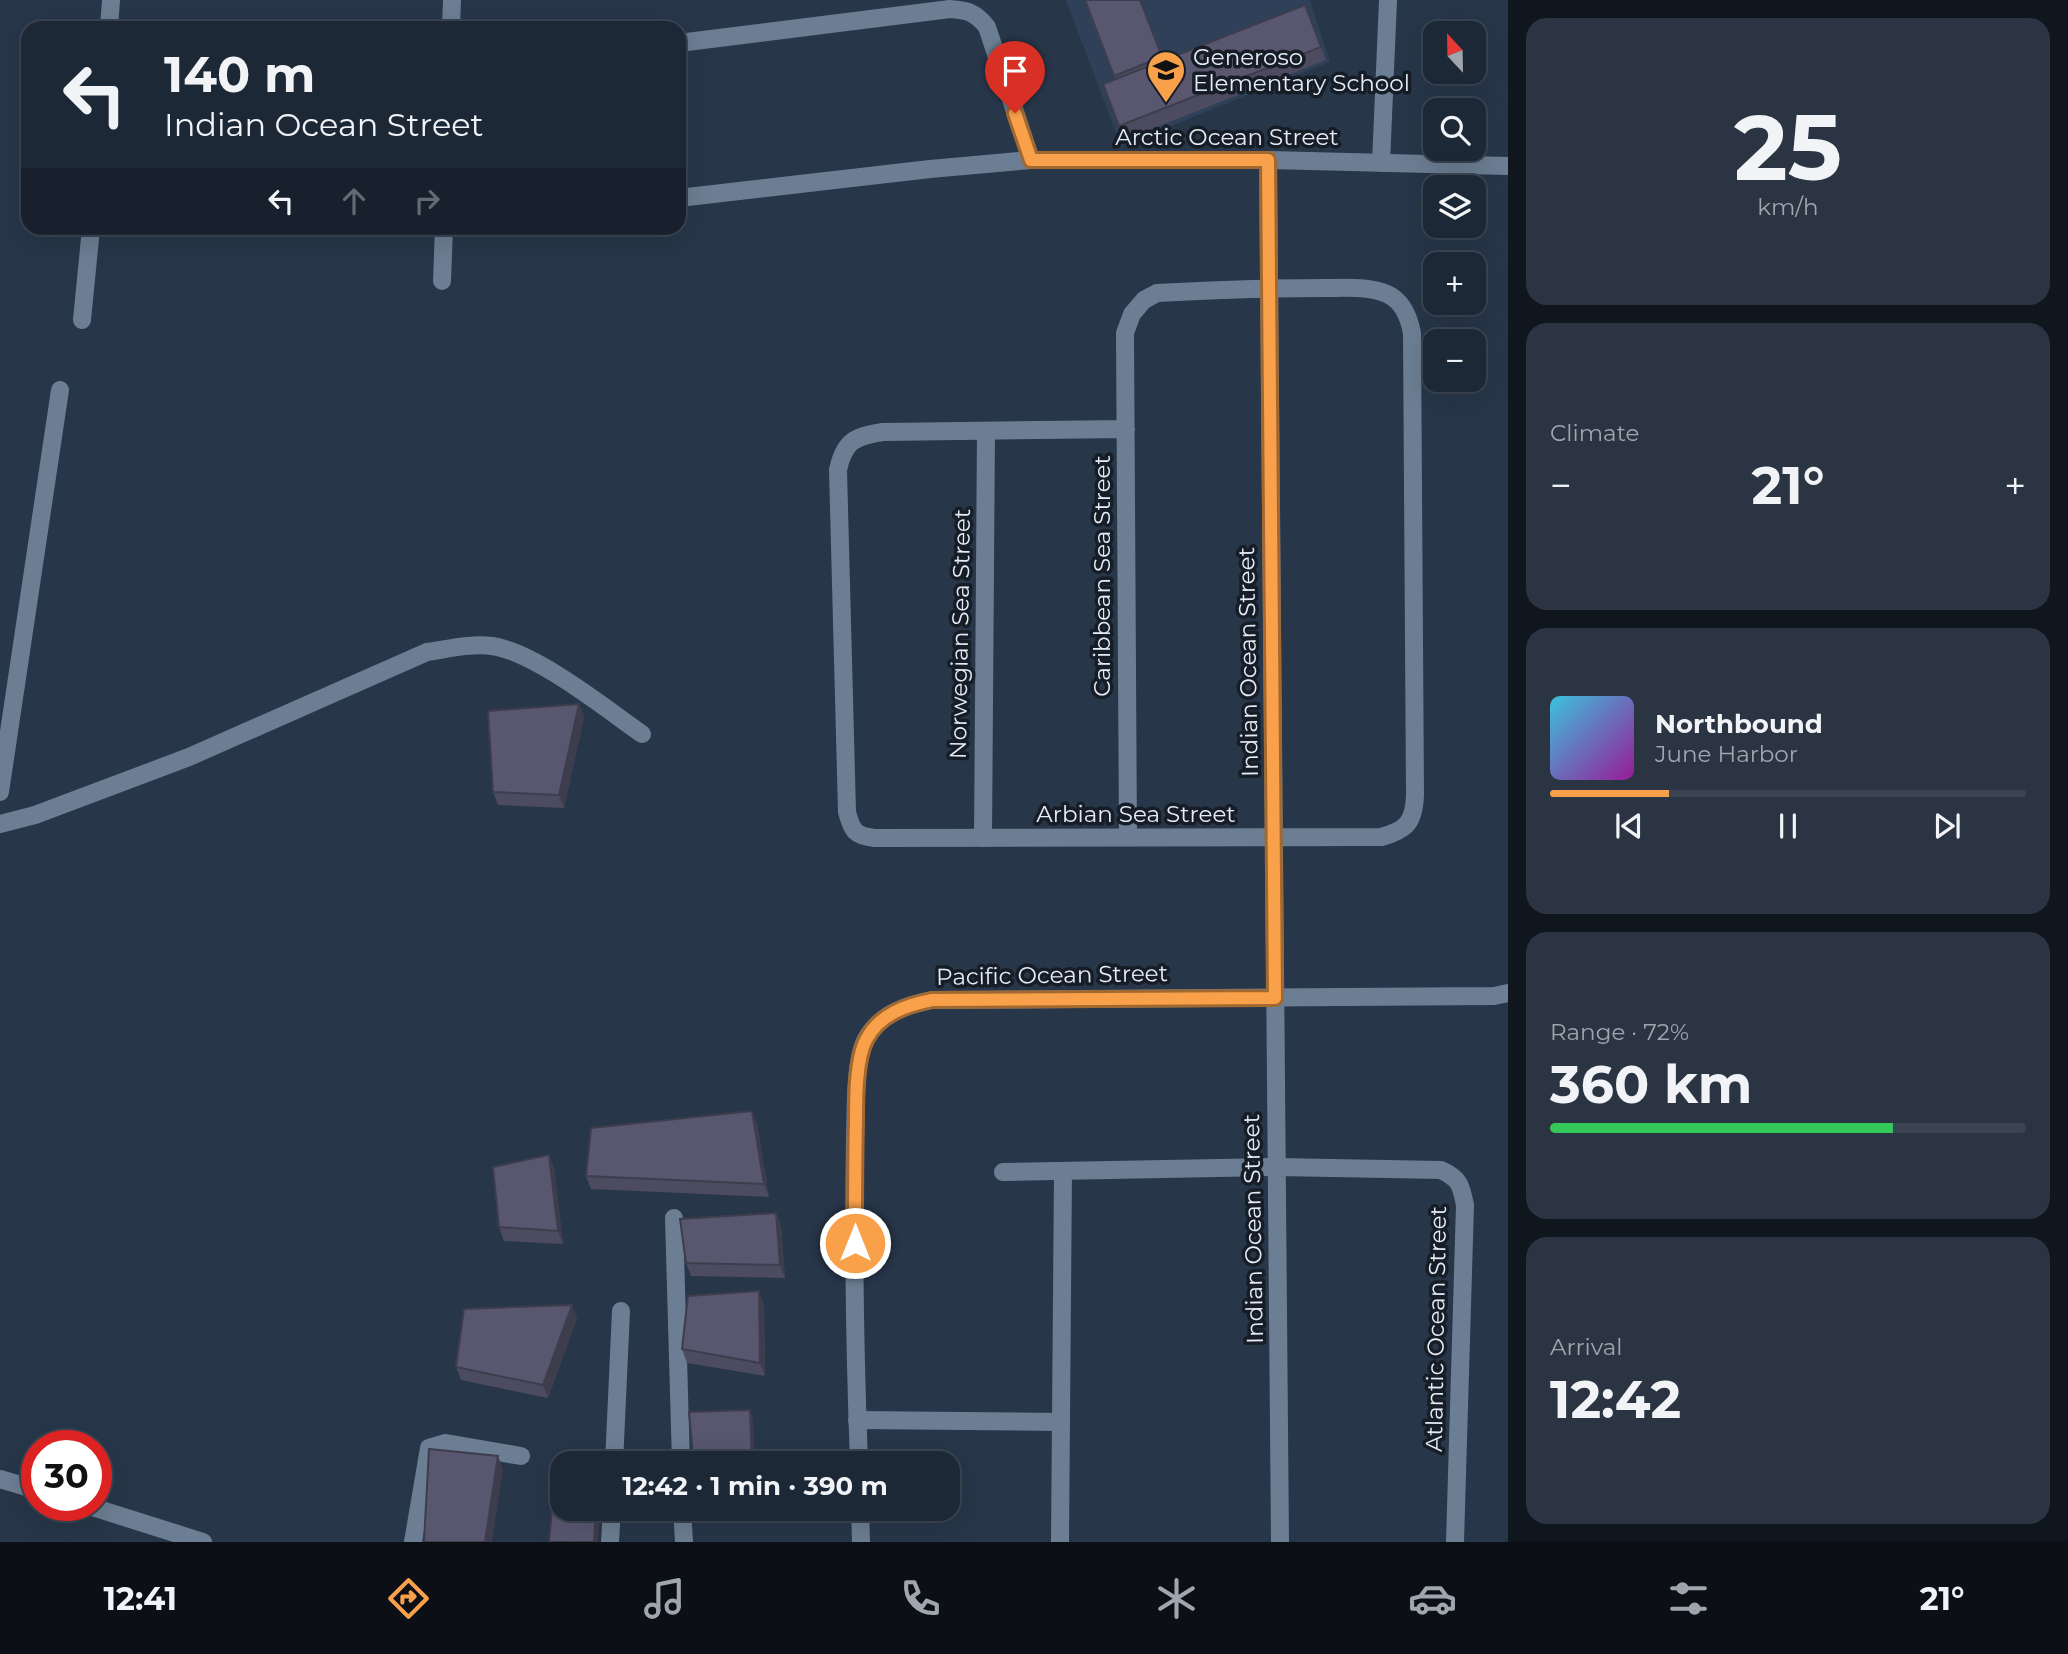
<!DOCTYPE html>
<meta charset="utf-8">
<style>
:root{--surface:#1d2837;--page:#2a3442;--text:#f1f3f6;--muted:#a0a6ad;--line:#3b4452;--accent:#f8a14a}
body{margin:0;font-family:Montserrat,sans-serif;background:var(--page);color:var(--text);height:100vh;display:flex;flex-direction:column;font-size:26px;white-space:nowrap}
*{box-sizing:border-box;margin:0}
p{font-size:23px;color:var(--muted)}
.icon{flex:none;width:38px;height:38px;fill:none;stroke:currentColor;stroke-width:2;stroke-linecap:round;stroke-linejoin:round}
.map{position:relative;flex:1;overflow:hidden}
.side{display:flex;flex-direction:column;gap:18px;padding:18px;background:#10161e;width:560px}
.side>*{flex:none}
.hud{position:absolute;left:21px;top:21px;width:665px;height:214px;border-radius:21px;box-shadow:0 7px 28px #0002,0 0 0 2px var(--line);background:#1d2837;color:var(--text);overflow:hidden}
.needle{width:46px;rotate:338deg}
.tools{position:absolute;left:1423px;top:21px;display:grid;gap:14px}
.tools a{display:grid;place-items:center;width:63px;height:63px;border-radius:14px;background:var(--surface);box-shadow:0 7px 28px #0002,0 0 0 2px var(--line);font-size:35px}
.speed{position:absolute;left:21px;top:1430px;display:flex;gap:14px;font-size:35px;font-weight:700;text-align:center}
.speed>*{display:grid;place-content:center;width:91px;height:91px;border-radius:50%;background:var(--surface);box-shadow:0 7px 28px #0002,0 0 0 2px var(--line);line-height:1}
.speed .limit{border:10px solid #d22;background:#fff;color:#111}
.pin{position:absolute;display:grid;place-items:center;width:60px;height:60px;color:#fff;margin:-72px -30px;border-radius:50% 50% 50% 0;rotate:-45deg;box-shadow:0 0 7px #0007}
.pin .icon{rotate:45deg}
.me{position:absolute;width:77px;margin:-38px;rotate:0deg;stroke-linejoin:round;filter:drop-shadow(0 0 5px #0008)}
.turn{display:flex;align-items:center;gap:24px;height:147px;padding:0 28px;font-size:32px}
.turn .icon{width:91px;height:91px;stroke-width:2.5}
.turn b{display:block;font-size:49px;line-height:60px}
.lanes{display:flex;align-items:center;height:66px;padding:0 28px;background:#0003;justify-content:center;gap:35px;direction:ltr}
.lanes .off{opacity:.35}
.big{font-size:52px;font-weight:700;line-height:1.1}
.side .widget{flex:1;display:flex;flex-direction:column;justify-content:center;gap:10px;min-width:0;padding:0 24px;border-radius:21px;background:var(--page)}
.side .dial{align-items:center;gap:0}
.dial b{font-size:91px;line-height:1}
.song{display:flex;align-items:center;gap:21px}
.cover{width:84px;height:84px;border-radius:10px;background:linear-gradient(135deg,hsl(190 70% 55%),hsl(300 70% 35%))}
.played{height:7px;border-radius:4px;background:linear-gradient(90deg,var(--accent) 25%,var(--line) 25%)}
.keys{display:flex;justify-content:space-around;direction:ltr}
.heat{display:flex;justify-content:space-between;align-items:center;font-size:38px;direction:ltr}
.charge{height:10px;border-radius:5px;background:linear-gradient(90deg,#34c759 72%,var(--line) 0)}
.trip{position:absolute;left:550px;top:1451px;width:410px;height:70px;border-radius:21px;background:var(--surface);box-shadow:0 7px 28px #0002,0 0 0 2px var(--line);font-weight:700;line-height:70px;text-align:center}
.tab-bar{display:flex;height:112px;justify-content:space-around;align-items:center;background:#0c1016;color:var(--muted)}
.tab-bar .icon{width:49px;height:49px}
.tab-bar .on{color:var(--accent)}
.tab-bar b{font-size:32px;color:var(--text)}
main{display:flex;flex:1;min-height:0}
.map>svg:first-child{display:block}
.built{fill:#2f4159}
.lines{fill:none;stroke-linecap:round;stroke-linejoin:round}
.street{stroke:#6c7e93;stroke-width:18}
.wall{fill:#4d4b60}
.shaded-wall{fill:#3e3d4e}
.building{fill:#595770;stroke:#3e3d4e;stroke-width:2}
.route-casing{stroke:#a16930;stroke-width:18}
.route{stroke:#f8a14a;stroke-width:12}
.labels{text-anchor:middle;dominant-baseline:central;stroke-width:7;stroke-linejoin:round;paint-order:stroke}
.poi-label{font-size:23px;fill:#e3ecf8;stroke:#171d26;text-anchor:start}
.street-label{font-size:23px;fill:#e3ecf8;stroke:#171d26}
</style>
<main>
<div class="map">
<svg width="1508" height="1542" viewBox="0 0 1508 1542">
<rect width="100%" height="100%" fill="#273649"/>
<path class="built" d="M 1066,0 L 1310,0 L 1330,62 L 1121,146 Z"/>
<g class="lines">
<g class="street">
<path d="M 109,28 L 111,0"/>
<path d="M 451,28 L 452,0"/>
<path d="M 679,43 L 950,9 C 968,10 976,13 987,27 L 1031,160"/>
<path d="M 1268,160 L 1280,1542"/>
<path d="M 1381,163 L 1388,0"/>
<path d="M 679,198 L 930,169 L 1031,160 L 1268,160 L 1508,166"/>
<path d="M 442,281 L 444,228"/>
<path d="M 82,320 L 91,228"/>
<path d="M 1126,429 L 883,432 C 855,436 844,441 838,470 L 847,812 C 852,831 855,836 875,838 L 1381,837 C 1407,830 1414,822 1415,795 L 1412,333 C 1409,317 1403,301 1387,294 C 1368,286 1345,288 1324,288 C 1268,288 1213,290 1157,293 L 1144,300 L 1132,314 L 1125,333 L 1128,838"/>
<path d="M 0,792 L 60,390"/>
<path d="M 0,824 L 35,815 L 189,757 L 427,652 C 448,649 471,643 492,646 C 535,652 605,708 642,734"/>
<path d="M 983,838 L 986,431"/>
<path d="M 1003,1172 L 1277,1167 L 1441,1170 C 1460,1179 1461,1185 1465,1205 L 1455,1542"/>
<path d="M 674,1218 L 681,1463"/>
<path d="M 857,1420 L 1061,1422"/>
<path d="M 614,1463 L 621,1311"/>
<path d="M 859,1463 C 855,1355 853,1247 855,1139 C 856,1114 854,1061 866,1039 C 880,1014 906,1005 932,1000 L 1494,996 L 1508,993"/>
<path d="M 0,1479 L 37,1490"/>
<path d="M 86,1505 L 203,1542"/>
<path d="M 682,1508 L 684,1542"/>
<path d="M 860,1508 L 861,1542"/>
<path d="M 413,1542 L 429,1448 L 446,1443 L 521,1456"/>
<path d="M 610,1542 L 612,1508"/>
<path d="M 1060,1542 L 1063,1171"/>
</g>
</g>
<g class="wall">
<path d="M 1084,0 L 1140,0 L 1163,60 L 1305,5 L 1326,60 L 1124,140 L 1103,84 L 1115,79 Z"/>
<path d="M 579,704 L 584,717 L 564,808 L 498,805 L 493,792 Z"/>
<path d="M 757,1124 L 769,1197 L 591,1189 L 586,1176 Z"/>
<path d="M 549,1155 L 554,1168 L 563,1244 L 504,1241 L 499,1227 Z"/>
<path d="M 776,1213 L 781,1226 L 785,1278 L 691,1276 L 686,1263 Z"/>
<path d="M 764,1304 L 765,1376 L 687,1363 L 682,1349 Z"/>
<path d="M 577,1318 L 548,1398 L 461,1380 L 456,1367 Z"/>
</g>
<g class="shaded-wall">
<path d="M 579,704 L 584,717 L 564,808 L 559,795 Z"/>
<path d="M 752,1111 L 757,1124 L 769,1197 L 764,1184 Z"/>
<path d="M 549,1155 L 554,1168 L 563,1244 L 558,1231 Z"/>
<path d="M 776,1213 L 781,1226 L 785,1278 L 780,1265 Z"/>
<path d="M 759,1291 L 764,1304 L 765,1376 L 760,1363 Z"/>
<path d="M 572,1305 L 577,1318 L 548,1398 L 543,1385 Z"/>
<path d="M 750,1410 L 753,1419 L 755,1463 L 752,1463 Z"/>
<path d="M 498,1456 L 503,1469 L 492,1542 L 485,1542 Z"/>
<path d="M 596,1508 L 600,1508 L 598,1542 L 594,1542 Z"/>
</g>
<g class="building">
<path d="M 1085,0 L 1140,0 L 1162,57 L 1114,76 Z"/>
<path d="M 1305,5 L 1321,47 L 1119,126 L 1103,84 Z"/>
<path d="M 579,704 L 559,795 L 493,792 L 488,711 Z"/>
<path d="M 752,1111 L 764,1184 L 586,1176 L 591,1128 Z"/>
<path d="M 549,1155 L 558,1231 L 499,1227 L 493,1167 Z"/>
<path d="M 776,1213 L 780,1265 L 686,1263 L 680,1219 Z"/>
<path d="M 759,1291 L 760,1363 L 682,1349 L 688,1296 Z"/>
<path d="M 572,1305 L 543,1385 L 456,1367 L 464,1309 Z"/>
<path d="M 750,1410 L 752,1463 L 694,1463 L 689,1412 Z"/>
<path d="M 429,1449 L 498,1456 L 485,1542 L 424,1542 Z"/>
<path d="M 554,1488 L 562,1489 L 562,1508 L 596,1508 L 594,1542 L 549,1542 Z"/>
</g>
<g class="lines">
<defs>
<path id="route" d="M 855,1243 C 855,1201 855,1160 856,1119 C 856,1097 856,1059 866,1040 C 879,1014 907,1005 932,1000 L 1275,998 L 1268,160 L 1031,160 L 1015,113"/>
</defs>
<use href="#route" class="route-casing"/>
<use href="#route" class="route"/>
</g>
<defs>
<symbol id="school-pin" viewBox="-11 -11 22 30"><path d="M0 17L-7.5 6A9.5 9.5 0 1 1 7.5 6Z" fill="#f8a14a" stroke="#171d26"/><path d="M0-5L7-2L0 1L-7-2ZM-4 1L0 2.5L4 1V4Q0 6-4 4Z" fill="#111"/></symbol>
</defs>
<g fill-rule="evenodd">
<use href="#school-pin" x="1144" y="48" width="44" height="60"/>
</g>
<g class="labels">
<g class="poi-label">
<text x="1193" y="57">Generoso<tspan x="1193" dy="26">Elementary School</tspan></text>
</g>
<g class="street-label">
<text x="1227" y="137">Arctic Ocean Street</text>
<text transform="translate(1102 576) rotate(-90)">Caribbean Sea Street</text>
<text transform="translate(960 634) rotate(-89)">Norwegian Sea Street</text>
<text transform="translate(1248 662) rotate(-91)">Indian Ocean Street</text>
<text x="1136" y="814">Arbian Sea Street</text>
<text transform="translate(1052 975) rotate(-1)">Pacific Ocean Street</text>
<text transform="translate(1253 1229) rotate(-91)">Indian Ocean Street</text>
<text transform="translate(1436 1329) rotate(-89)">Atlantic Ocean Street</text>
</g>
</g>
</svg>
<div class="tools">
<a><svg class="needle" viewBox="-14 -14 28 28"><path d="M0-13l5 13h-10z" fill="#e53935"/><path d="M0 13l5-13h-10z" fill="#a0a6ad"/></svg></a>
<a><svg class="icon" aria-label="search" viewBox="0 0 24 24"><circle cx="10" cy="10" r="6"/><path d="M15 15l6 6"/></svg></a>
<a><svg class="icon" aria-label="layers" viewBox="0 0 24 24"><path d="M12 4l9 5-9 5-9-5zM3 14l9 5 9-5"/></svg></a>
<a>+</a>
<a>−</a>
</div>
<div class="speed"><div class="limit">30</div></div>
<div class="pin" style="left:1015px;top:113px;background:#d93025"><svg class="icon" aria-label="arrive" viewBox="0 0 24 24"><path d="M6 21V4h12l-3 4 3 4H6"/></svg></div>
<svg class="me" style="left:855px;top:1243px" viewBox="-20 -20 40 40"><circle r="17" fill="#f8a14a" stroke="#fff" stroke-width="3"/><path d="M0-11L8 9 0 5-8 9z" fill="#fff"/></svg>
<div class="trip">12:42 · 1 min · 390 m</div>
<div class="hud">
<div class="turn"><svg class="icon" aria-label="left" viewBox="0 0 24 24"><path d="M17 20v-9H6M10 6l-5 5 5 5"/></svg><div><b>140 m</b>Indian Ocean Street</div></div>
<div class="lanes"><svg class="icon" aria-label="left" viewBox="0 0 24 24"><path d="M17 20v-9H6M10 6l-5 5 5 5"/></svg><svg class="icon off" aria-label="ahead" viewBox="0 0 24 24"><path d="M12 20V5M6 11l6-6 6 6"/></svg><svg class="icon off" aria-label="right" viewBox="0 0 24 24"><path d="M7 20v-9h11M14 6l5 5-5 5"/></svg></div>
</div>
</div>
<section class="side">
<div class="widget dial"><b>25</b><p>km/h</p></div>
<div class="widget"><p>Climate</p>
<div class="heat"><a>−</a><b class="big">21°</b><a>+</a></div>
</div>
<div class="widget">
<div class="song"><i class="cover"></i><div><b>Northbound</b><p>June Harbor</p></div></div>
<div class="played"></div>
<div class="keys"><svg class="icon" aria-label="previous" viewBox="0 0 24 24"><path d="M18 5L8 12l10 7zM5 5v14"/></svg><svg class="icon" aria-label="pause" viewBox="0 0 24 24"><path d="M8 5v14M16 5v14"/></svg><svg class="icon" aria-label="next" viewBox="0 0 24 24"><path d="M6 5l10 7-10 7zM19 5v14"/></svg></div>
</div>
<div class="widget"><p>Range · 72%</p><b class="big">360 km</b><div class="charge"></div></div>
<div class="widget"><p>Arrival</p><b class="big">12:42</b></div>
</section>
</main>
<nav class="tab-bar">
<b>12:41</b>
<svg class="icon on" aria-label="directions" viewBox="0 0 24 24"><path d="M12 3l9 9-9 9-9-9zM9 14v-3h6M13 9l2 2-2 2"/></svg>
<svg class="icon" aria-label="music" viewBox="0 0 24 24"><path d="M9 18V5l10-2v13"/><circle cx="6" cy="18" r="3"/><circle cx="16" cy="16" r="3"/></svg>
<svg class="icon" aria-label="phone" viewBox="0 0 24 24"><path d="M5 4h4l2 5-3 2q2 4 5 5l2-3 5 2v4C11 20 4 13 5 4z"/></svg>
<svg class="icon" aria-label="climate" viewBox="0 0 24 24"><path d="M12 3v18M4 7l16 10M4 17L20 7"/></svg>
<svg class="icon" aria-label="car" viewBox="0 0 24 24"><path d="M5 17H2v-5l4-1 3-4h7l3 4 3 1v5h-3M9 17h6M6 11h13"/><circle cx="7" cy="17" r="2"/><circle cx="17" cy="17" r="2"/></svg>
<svg class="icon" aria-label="filters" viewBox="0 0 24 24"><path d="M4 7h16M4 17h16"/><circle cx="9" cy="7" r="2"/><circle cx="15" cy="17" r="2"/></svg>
<b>21°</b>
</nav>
